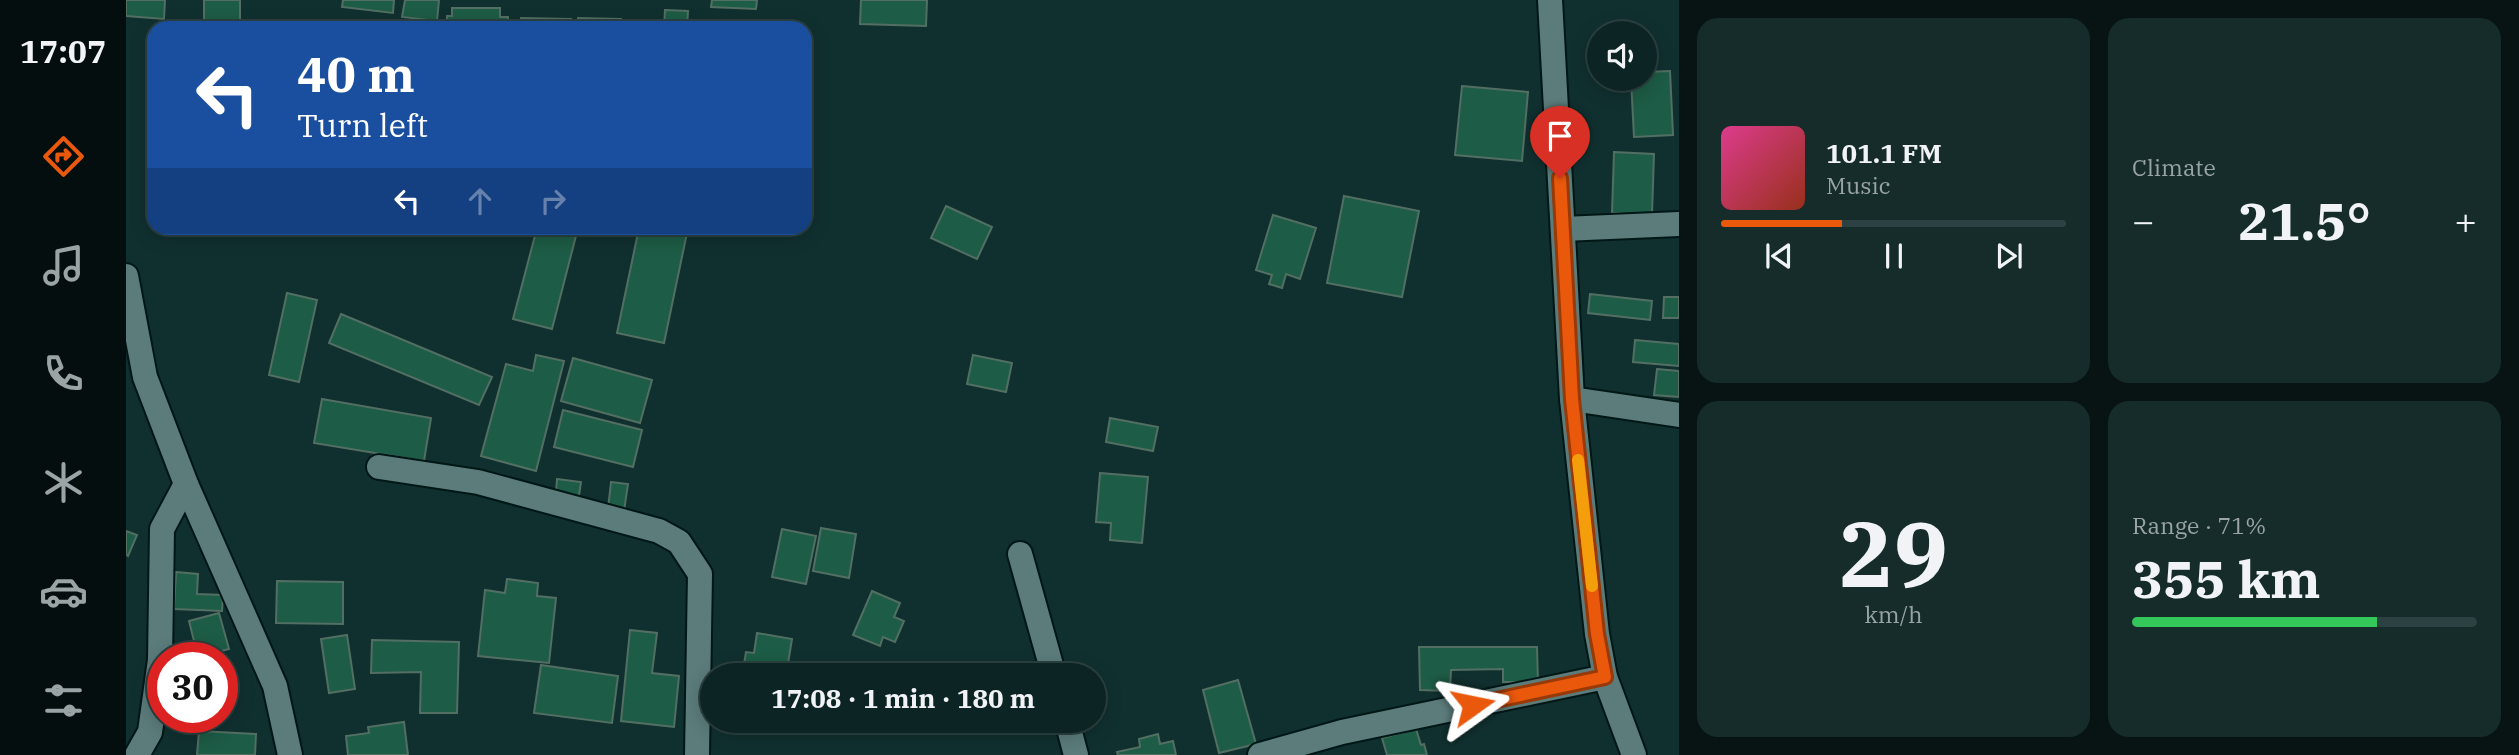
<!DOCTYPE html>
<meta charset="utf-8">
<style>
:root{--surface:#0c2423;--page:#152c2b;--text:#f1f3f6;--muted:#9aa4a6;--line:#2c4141;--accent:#ea580c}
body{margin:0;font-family:"IBM Plex Serif",serif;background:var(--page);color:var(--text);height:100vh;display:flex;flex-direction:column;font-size:26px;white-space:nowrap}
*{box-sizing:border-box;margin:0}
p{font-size:23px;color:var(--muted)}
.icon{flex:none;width:38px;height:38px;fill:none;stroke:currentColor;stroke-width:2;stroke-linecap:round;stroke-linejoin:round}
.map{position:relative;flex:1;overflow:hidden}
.panel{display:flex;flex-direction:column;gap:18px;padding:18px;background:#071413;width:840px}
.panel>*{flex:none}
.top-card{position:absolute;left:21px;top:21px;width:665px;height:214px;border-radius:21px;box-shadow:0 4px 18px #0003,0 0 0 2px var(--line);background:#1a4fa0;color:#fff;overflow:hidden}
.controls{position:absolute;left:1461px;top:21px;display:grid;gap:14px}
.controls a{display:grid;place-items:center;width:70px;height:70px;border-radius:50%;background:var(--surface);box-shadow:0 4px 18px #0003,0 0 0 2px var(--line);font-size:35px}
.speed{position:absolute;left:21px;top:642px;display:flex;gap:14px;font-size:35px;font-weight:700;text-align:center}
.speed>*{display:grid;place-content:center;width:91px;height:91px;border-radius:50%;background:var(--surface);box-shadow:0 4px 18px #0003,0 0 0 2px var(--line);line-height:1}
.speed .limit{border:10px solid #d22;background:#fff;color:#111}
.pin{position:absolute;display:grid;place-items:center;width:60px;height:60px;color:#fff;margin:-72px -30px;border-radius:50% 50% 50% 0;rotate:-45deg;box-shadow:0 0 7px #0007}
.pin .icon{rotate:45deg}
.me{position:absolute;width:77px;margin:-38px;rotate:78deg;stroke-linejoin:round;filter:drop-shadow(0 0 5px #0008)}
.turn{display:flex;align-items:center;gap:24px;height:147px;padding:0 35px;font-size:32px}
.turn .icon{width:91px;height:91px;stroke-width:2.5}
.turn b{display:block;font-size:49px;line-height:60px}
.lanes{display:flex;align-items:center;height:66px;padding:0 35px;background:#0003;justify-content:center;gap:35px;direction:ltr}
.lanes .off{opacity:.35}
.big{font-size:52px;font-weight:700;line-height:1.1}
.panel .card{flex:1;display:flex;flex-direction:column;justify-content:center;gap:10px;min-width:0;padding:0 24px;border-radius:21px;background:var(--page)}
.panel .dial{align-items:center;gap:0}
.dial b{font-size:91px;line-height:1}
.song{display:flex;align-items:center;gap:21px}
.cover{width:84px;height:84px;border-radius:10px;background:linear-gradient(135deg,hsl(330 70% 55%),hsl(10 70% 35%))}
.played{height:7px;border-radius:4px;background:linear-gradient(90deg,var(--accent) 35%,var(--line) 35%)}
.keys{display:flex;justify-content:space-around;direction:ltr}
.heat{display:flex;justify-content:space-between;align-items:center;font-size:38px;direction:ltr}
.charge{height:10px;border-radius:5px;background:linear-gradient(90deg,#34c759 71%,var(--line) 0)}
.panel .tiles{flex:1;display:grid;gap:18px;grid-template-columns:repeat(2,1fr)}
.trip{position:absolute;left:574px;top:663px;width:406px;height:70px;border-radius:35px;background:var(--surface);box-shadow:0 4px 18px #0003,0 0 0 2px var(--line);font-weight:700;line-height:70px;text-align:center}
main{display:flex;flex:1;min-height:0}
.tab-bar{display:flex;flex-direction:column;width:126px;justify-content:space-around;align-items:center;background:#050e0e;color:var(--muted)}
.tab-bar .icon{width:49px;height:49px}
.tab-bar .selected{color:var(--accent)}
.tab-bar b{font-size:32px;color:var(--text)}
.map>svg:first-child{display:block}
.building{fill:#1d5c46;stroke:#536e62;stroke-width:2}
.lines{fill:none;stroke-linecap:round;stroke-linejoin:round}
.street-casing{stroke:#011716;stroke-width:28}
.street{stroke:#5b7c7b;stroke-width:24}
.route-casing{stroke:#983908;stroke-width:18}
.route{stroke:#ea580c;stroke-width:12}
.slow{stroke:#f59e0b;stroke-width:12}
</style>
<main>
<nav class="tab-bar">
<b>17:07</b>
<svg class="icon selected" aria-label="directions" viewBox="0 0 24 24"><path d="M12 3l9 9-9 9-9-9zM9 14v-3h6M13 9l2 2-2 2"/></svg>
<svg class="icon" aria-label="music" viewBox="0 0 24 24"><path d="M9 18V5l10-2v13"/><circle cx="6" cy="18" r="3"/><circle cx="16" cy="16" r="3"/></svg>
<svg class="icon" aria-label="phone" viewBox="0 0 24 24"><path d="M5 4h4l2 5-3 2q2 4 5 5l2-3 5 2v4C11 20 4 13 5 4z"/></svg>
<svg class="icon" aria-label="climate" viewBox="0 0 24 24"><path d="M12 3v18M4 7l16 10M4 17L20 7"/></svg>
<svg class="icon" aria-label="car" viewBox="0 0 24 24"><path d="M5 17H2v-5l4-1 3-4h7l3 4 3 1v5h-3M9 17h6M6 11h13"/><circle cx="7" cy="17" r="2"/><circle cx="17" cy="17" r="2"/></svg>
<svg class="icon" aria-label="filters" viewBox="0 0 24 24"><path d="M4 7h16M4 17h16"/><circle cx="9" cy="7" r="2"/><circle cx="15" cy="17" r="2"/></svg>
</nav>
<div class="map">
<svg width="1553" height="755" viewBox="0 0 1553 755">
<rect width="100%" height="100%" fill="#10302f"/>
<g class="building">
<path d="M 0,0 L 39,0 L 38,19 L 0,16 Z"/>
<path d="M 78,0 L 114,0 L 114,20 L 78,21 Z"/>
<path d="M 217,0 L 268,0 L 267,13 L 216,7 Z"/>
<path d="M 279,0 L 313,0 L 311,21 L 276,17 Z"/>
<path d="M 586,0 L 631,0 L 630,9 L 585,7 Z"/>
<path d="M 735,0 L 801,0 L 800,26 L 734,24 Z"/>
<path d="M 326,8 L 374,8 L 374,17 L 382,17 L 382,28 L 321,28 L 321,16 L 326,16 Z"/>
<path d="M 539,10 L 562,11 L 561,28 L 538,28 Z"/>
<path d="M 395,18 L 445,19 L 445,28 L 394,28 Z"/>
<path d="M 452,18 L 495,19 L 495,28 L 452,28 Z"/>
<path d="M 1544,71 L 1547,135 L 1508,137 L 1505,79 L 1519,79 L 1519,72 Z"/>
<path d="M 28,76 L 28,102 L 21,100 Z"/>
<path d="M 1336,86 L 1402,92 L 1396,161 L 1329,155 Z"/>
<path d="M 1488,152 L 1528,154 L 1526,215 L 1486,213 Z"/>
<path d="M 1218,196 L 1293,211 L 1276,297 L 1201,283 Z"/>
<path d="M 820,206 L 866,227 L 851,259 L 805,238 Z"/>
<path d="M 1147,215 L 1190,228 L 1174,279 L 1160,274 L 1156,288 L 1143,284 L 1146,275 L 1130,270 Z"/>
<path d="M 411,228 L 452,228 L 426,329 L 387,319 Z"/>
<path d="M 513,228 L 562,228 L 538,343 L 491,333 Z"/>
<path d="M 161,293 L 191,300 L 173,382 L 143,375 Z"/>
<path d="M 1464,294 L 1526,301 L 1524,320 L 1462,313 Z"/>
<path d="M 1538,297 L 1553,297 L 1553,318 L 1537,318 Z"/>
<path d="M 215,314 L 366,377 L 353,405 L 203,343 Z"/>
<path d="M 1509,340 L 1553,344 L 1553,366 L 1507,362 Z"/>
<path d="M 410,355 L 438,361 L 410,471 L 355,456 L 380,364 L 407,371 Z"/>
<path d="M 847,355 L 886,363 L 880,392 L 841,384 Z"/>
<path d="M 447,358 L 526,380 L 514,423 L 435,401 Z"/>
<path d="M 1531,369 L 1553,371 L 1553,397 L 1528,395 Z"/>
<path d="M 196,399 L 305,418 L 298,461 L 188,443 Z"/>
<path d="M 437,410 L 516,430 L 507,467 L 428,447 Z"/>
<path d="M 984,418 L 1032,427 L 1027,451 L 980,442 Z"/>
<path d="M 974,473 L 1022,477 L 1016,543 L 984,540 L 985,523 L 970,522 Z"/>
<path d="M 431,479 L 455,482 L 453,496 L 430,493 Z"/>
<path d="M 485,482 L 502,484 L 498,511 L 482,509 Z"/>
<path d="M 695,528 L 730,534 L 723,578 L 687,571 Z"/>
<path d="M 656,529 L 690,536 L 680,584 L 646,577 Z"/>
<path d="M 0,531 L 11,535 L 2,556 L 0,554 Z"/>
<path d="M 50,572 L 72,574 L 71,594 L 97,595 L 96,611 L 48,609 Z"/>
<path d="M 381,579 L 412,583 L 411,596 L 430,598 L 423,663 L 352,656 L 359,590 L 379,593 Z"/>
<path d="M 151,581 L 217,582 L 217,624 L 150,623 Z"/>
<path d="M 746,591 L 774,603 L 768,617 L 778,621 L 769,642 L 757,637 L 754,646 L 727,635 Z"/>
<path d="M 93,613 L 103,649 L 72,657 L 63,621 Z"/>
<path d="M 504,630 L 531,633 L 526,673 L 553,676 L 548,727 L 495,721 Z"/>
<path d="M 631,633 L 666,639 L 660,676 L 616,676 L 620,652 L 628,653 Z"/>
<path d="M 221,635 L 229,689 L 203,693 L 195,639 Z"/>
<path d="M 246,640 L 333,642 L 331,713 L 294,713 L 295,672 L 245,673 Z"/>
<path d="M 1293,647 L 1411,647 L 1412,682 L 1377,682 L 1377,669 L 1325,670 L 1324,691 L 1294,690 Z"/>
<path d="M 415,665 L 492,676 L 486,723 L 408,713 Z"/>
<path d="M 1112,680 L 1130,744 L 1093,753 L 1077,690 Z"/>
<path d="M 278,722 L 282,755 L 222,755 L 220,736 L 243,733 L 242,727 Z"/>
<path d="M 1290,729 L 1295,745 L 1298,744 L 1301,755 L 1261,755 L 1256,738 Z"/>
<path d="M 73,731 L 130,734 L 129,755 L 71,755 Z"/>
<path d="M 1032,734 L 1034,744 L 1047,741 L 1050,755 L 992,755 L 991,752 L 1014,747 L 1013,739 Z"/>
</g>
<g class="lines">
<defs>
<g id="street">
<path d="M 1424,0 L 1446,399 L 1471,634 L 1479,677 L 1508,755"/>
<path d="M 1437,229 L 1553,224"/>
<path d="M 0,276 L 19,377 L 60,484 L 149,686 L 164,755"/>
<path d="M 1446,399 L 1553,415"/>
<path d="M 253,467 L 352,482 L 533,531 L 553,542 L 574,574 L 571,755"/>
<path d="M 894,554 L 928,676"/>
<path d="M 941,721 L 950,755"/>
<path d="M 11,755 L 24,732 L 34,660 L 36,529 L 60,484"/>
<path d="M 1134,755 L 1216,732 L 1479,677"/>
</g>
</defs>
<use href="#street" class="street-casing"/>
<use href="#street" class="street"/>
</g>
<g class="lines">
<defs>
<path id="route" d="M 1347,705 L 1479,677 L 1471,634 L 1446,399 L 1434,178"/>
</defs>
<use href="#route" class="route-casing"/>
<use href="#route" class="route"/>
<path class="slow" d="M 1452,460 L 1466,586"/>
</g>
</svg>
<div class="controls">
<a><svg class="icon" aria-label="sound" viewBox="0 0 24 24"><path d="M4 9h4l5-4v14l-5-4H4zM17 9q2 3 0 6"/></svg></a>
</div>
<div class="speed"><div class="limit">30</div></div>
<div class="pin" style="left:1434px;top:178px;background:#d93025"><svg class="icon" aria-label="arrive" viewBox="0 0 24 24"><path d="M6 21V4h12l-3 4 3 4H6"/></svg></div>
<svg class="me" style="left:1347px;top:705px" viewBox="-20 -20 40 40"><path d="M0-17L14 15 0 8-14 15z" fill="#ea580c" stroke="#fff" stroke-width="4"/></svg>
<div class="trip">17:08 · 1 min · 180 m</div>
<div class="top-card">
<div class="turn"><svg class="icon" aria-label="left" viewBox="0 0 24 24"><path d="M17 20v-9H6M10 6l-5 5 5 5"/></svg><div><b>40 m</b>Turn left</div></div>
<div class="lanes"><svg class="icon" aria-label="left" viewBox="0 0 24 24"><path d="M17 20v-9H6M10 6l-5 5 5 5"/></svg><svg class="icon off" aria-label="ahead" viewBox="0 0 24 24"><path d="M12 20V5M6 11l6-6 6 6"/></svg><svg class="icon off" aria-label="right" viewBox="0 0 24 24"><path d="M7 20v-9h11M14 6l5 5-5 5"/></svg></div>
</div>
</div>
<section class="panel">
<div class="tiles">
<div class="card">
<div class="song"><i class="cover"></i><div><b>101.1 FM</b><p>Music</p></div></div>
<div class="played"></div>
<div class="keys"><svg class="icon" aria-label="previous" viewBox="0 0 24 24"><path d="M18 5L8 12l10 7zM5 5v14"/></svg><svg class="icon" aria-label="pause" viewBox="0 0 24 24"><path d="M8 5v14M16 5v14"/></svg><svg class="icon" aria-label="next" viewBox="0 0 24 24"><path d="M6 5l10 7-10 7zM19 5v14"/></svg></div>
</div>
<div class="card"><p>Climate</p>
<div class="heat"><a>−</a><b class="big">21.5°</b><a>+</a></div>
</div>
<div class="card dial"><b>29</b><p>km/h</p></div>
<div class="card"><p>Range · 71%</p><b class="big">355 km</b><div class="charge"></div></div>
</div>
</section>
</main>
